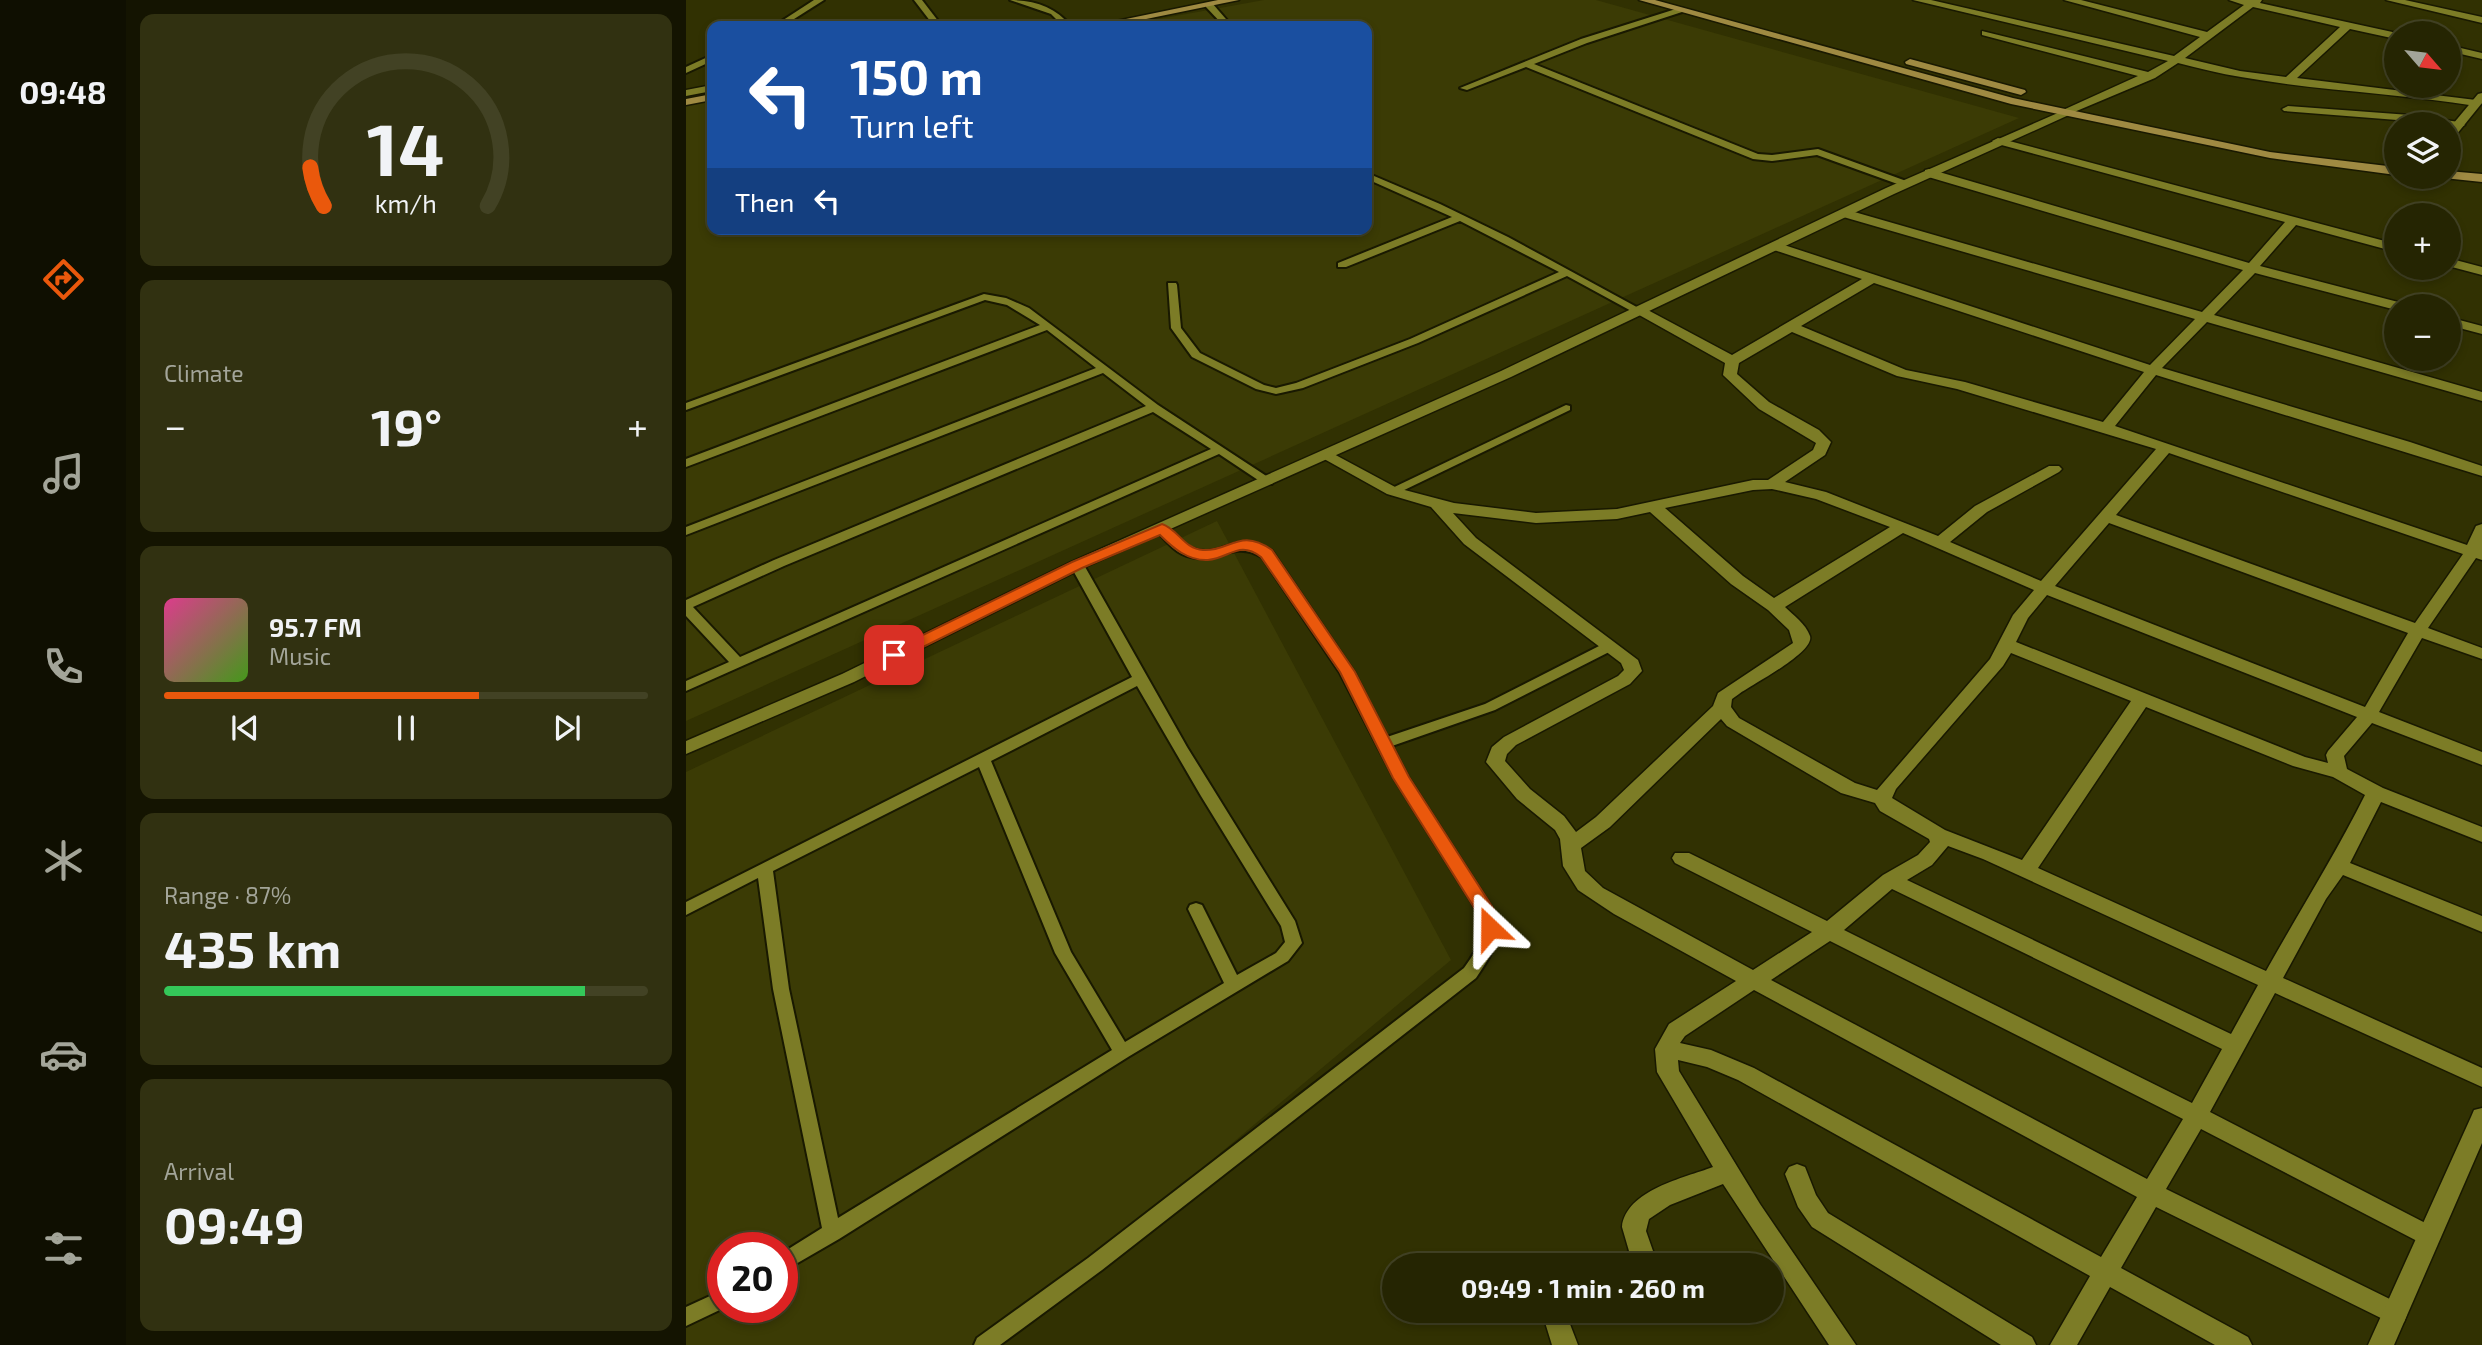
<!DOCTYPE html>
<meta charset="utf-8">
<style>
:root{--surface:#252502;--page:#313111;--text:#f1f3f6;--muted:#a3a599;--line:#424224;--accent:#ea580c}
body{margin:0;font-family:"Exo 2",sans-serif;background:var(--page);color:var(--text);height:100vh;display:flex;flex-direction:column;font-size:26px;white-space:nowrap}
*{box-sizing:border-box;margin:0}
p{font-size:23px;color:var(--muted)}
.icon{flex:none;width:38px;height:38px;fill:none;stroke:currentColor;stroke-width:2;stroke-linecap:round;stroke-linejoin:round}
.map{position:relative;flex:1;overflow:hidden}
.drawer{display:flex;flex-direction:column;gap:14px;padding:14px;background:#141401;width:560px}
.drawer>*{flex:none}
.top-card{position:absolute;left:21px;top:21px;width:665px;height:214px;border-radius:14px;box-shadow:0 4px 10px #0003,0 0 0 2px var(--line);background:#1a4fa0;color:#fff;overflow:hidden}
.needle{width:46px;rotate:118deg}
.buttons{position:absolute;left:1698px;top:21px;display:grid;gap:14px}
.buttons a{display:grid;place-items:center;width:77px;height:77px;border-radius:50%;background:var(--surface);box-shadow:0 4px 10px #0003,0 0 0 2px var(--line);font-size:35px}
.speed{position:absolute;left:21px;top:1232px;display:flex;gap:14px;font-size:35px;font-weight:700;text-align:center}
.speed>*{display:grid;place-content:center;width:91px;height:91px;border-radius:50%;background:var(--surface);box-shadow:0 4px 10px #0003,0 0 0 2px var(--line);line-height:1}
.speed .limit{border:10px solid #d22;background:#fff;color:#111}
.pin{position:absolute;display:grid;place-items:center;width:60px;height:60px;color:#fff;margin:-30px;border-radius:14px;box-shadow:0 4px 10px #0006}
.me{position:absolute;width:77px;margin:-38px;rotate:337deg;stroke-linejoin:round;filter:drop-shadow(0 0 5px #0008)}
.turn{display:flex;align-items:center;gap:24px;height:147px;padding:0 28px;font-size:32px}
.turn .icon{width:91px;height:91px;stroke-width:2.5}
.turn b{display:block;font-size:49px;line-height:60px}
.then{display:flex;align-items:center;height:66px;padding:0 28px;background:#0003;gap:14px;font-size:26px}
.big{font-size:52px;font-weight:700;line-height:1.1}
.drawer .widget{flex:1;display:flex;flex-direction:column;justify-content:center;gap:10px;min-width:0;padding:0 24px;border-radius:14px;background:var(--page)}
.drawer .dial{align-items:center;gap:0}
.dial svg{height:182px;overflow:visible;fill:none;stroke:var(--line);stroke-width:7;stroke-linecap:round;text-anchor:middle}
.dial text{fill:var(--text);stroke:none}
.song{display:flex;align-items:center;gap:21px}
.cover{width:84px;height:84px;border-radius:10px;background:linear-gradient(135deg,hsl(330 70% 55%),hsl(100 70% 35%))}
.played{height:7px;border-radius:4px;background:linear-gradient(90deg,var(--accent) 65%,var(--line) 65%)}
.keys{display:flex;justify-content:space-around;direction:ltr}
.heat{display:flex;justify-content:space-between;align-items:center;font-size:38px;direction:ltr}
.charge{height:10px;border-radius:5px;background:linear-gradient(90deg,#34c759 87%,var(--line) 0)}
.trip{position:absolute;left:696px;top:1253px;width:402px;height:70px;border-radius:35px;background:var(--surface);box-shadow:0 4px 10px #0003,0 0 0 2px var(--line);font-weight:700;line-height:70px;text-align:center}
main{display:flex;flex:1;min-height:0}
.tab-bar{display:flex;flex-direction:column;width:126px;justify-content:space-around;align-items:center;background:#0f0f01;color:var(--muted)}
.tab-bar .icon{width:49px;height:49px}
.tab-bar .on{color:var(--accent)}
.tab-bar b{font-size:32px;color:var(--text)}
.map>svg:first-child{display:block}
.built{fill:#3b3b05;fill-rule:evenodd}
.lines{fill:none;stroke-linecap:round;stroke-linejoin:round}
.service-casing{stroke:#191901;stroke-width:4}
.minor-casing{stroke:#191901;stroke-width:3}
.tertiary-casing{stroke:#191901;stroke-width:3}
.secondary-casing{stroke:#191901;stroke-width:3}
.service{fill:#7c7c26;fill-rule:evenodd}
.minor{fill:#7c7c26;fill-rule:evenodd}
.tertiary{fill:#7c7c26;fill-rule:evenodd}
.secondary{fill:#9f8a42;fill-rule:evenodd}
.route{fill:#ea580c;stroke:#983908;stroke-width:2}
</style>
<main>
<nav class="tab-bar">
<b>09:48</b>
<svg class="icon on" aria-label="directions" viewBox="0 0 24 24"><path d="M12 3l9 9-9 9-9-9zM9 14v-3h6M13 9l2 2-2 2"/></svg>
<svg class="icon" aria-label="music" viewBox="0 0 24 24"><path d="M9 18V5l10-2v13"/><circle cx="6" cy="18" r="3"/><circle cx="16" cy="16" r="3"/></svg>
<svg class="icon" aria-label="phone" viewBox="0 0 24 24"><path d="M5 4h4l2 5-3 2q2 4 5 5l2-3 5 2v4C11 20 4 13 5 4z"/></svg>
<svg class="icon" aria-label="climate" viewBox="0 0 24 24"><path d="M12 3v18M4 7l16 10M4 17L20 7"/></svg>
<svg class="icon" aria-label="car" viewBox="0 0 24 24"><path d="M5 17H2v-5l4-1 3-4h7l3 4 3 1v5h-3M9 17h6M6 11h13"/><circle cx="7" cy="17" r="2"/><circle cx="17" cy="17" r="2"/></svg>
<svg class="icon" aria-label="filters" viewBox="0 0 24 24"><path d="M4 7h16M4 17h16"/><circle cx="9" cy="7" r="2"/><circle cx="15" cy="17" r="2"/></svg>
</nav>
<section class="drawer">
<div class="widget dial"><svg viewBox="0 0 100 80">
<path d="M14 69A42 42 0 1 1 86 69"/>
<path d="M14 69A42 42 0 0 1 8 52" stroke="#ea580c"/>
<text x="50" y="56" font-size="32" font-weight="700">14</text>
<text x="50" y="72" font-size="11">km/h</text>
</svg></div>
<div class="widget"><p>Climate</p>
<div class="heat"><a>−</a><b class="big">19°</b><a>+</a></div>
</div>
<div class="widget">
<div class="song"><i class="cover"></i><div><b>95.7 FM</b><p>Music</p></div></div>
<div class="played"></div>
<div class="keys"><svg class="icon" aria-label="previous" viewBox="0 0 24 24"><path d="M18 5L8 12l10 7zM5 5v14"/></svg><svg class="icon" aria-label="pause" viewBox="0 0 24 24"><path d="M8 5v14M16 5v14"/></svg><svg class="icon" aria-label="next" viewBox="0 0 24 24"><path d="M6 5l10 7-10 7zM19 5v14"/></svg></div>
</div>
<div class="widget"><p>Range · 87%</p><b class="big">435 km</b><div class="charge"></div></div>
<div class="widget"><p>Arrival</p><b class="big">09:49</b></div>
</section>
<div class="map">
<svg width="1796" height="1345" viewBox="0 0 1796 1345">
<rect width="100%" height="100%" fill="#313102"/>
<g class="built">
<path d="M 578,0 L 910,0 L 1333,118 L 0,721 L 0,105 L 26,100 L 26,229 L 681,229 L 681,26 L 434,26 Z"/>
<path d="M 531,521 L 765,960 L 305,1345 L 0,1345 L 0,772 ZM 37,1248 L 96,1248 L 96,1307 L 37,1307 Z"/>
</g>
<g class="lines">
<defs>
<g id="service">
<path d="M 128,0 L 138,0 L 97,26 L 88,26 Z"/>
<path d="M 228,0 L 236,0 L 256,26 L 248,26 Z"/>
<path d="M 324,0 C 349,0 369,7 385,26 L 377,26 L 365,14 Z"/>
<path d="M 520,3 L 526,3 L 546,26 L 538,26 L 520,7 Z"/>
<path d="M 993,8 L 996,8 L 996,12 L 901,43 L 848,64 L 1072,154 L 1086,155 L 1132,149 L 1223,182 L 1223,186 L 1217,186 L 1131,155 L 1086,161 L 1067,159 L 840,67 L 781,90 L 774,88 L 895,39 Z"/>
<path d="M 26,55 L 26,61 L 0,73 L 0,67 Z"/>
<path d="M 681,173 L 754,204 L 822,237 L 958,311 L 953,314 L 949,313 L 881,276 L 732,343 L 617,388 L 590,394 L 570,389 L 506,357 L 485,328 L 482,283 L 490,283 L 491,285 L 495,328 L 514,353 L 578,385 L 590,388 L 610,383 L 724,339 L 873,272 L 774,221 L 660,267 L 652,267 L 652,263 L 766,217 L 681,179 Z"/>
<path d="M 298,294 L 320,298 L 343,308 L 472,405 L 588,481 L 586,484 L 578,484 L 533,454 L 0,691 L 0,681 L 43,662 L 0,616 L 0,600 L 88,560 L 460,406 L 417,373 L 0,535 L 0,527 L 410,368 L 361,330 L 0,467 L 0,459 L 354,325 L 321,305 L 299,300 L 0,410 L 0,403 ZM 467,412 L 525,449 L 54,657 L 7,607 L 98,566 Z"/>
<path d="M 880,405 L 884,406 L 884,410 L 710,494 L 706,495 L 700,491 Z"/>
<path d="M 476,525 C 490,530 496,547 511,550 C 541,556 548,529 586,551 L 668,672 L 701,737 L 799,704 L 917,644 L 922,643 L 929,647 L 927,650 L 809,710 L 706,746 L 722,777 L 806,908 C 816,940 808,951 790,978 L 416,1270 L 314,1345 L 288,1345 L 291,1338 L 402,1258 L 778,968 C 794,946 798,936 790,909 L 708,778 L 654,673 L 576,557 C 545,538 528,569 496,554 C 486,549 479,540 472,532 L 470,529 L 472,526 Z"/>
<path d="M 391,561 L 398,565 L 501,747 L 609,921 L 616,943 L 602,961 L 442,1057 L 153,1239 L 96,1272 L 96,1253 L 136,1228 L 87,989 L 72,878 L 0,915 L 0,902 L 446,677 L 384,565 ZM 451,686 L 515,796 L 595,926 L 599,942 L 590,953 L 551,975 L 516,905 L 510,903 L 504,905 L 502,909 L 538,983 L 439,1042 L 385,952 L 305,761 ZM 293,767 L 369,953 L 426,1050 L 152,1218 L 103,989 L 87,871 Z"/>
<path d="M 37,1290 L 37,1307 L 40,1307 L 0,1326 L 0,1307 Z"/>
</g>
<g id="minor">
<path d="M 1227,0 L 1245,0 L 1488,56 L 1514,37 L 1378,0 L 1395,0 L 1521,32 L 1558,5 L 1543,0 L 1576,0 L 1574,3 L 1711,33 L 1710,39 L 1664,29 L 1611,78 L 1790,100 L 1796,103 L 1790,106 C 1712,93 1633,91 1555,77 C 1534,74 1513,68 1492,63 L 1469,78 L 1381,115 L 1375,112 L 1377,110 L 1452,76 L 1296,35 L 1296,31 L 1462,72 L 1482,61 ZM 1567,7 L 1654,27 L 1600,77 L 1554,71 L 1499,58 Z"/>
<path d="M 1700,0 L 1719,0 L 1796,17 L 1796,23 Z"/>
<path d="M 1762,45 L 1796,53 L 1796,59 L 1762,51 Z"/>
<path d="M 26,85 L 26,91 L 0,96 L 0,90 Z"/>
<path d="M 1602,106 L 1724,115 L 1773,122 L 1779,125 L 1773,128 L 1762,127 L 1762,124 L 1598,111 L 1596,109 Z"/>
<path d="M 1312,138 L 1710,244 L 1710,252 L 1610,225 L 1574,266 L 1716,303 L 1717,306 L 1710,306 L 1710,310 L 1569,273 L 1528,315 L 1796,392 L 1796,401 L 1521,322 L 1476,368 L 1724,442 L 1796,466 L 1796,476 L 1470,375 L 1429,426 L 1781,545 L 1790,526 L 1796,524 L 1796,560 L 1790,558 L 1742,628 L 1796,648 L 1796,659 L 1736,638 L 1693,712 L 1796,752 L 1796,765 L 1686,723 L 1658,756 L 1661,769 L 1697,788 L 1796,827 L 1796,842 L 1695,802 L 1664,863 L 1796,916 L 1796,932 L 1657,875 L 1640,899 L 1597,978 L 1796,1068 L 1796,1087 L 1589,993 L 1524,1112 L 1751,1229 L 1755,1236 L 1751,1243 L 1743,1246 L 1735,1243 L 1515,1129 L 1480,1189 L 1718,1306 L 1721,1314 L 1718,1322 L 1709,1325 L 1470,1207 L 1435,1268 L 1562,1337 L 1566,1345 L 1529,1345 L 1424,1287 L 1391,1345 L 1364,1345 L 1404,1276 L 1052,1080 L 1021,1067 L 992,1060 L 993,1071 L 1074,1204 L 1170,1345 L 1143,1345 L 1037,1184 L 984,1205 L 963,1219 L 960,1231 L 967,1251 L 960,1265 L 931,1265 L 934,1257 L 943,1251 L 936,1227 C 940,1190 998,1178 1027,1167 L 971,1072 L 969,1049 L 983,1024 L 1050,981 L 928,914 L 892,890 L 877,866 L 874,839 L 869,830 L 831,799 L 800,762 L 806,747 L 818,737 L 932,676 L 938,670 L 935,663 L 778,544 L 745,507 L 701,494 L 631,455 L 634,452 L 644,452 L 711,488 L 768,503 L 850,513 L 931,509 L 1067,480 L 1082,480 L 1127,450 L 1130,443 L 1073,409 L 1037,375 L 1039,363 L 946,311 L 953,307 L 958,308 L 1046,355 L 1176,279 L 1085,249 L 1083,246 L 1089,242 L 1464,365 L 1509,319 L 1154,216 L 1152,213 L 1158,209 L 1516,312 L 1557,270 L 1239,176 L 1239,170 L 1243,169 L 1563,263 L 1599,222 L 1308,143 L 1306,141 ZM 1188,283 L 1458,372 L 1417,422 L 1279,382 L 1220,370 L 1115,326 ZM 1106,332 L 1211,376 L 1271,389 L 1470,449 L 1355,581 L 1264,542 L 1301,512 L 1373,472 L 1376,469 L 1373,466 L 1363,466 L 1289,506 L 1252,536 L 1140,492 L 1099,482 L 1139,455 L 1145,442 L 1133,430 L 1083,402 L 1051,374 L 1053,363 ZM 1483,453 L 1777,554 L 1729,623 L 1430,515 ZM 1086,489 L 1130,499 L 1204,527 L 1088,598 L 1057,576 L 979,508 L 1067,490 ZM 964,512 L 1045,584 L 1082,610 L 1103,630 L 1107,643 L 1032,693 L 1027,706 L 910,817 L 890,832 L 878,816 L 844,789 L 819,761 L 821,754 L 830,745 L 944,684 L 956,671 L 952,660 L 790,538 L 767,513 L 850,523 L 931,519 ZM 1423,523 L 1722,633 L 1679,707 L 1369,586 ZM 1217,533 L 1348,590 L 1327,615 L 1304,659 L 1191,790 L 1169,783 L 1053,718 L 1045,707 L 1046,699 L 1053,694 C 1067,684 1129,652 1124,636 C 1120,624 1107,615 1099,607 ZM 1361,595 L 1671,717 L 1642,751 L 1640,755 L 1642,763 L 1619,757 L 1330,642 L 1342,618 ZM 1325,653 L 1445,701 L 1336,860 L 1259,830 L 1206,798 L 1210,789 L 1317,666 ZM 1460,707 L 1607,766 L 1647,777 L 1679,795 C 1649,855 1613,912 1580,971 L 1352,868 ZM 1035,719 L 1041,726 L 1155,793 L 1189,803 L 1194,811 L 1243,839 L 1244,842 L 1232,855 L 1197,875 L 1141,921 L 1003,853 L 989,853 L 986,858 L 989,863 L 1126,932 L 1067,970 L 917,888 L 899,871 L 895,848 L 924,827 ZM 1262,846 L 1297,859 L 1572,985 L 1545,1034 L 1221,880 L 1246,865 ZM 1206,889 L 1536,1049 L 1506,1103 L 1158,930 ZM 1144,941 L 1497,1119 L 1461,1179 L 1085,980 ZM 1068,990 L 1451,1197 L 1415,1257 L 1068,1068 L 1025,1050 L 994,1043 L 999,1036 Z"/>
<path d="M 1762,258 L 1796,267 L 1796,275 L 1762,266 Z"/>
<path d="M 1762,317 L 1796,326 L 1796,334 L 1762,325 Z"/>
<path d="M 1111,1164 L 1119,1167 L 1130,1195 L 1142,1213 L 1346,1337 L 1350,1345 L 1315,1345 L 1126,1227 L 1112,1207 L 1099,1174 L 1103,1167 Z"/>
<path d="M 861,1311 L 885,1311 L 882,1319 L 892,1345 L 866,1345 L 858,1319 Z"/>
</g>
<g id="tertiary">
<path d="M 1796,93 L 1796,103 L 1766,140 L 1762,141 L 1762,130 L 1792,94 Z"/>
<path d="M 1381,109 L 1387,112 L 1385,114 L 1208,194 L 825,377 L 397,568 L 168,682 L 0,754 L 0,741 L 156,674 L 385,562 L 815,371 L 1200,188 Z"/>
<path d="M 1796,1108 L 1796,1143 L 1708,1345 L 1682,1345 L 1785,1117 L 1788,1110 Z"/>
</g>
<g id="secondary">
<path d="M 532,0 L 553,0 L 426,26 L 406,26 Z"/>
<path d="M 953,0 L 969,0 L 1327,98 L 1584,152 L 1710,167 L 1710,175 L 1584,158 L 1325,104 Z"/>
<path d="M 1224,59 L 1339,90 L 1340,92 L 1335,95 L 1220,64 L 1219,62 Z"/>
<path d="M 26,94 L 26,100 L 0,105 L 0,99 Z"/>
<path d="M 1762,171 L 1796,174 L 1796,182 L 1758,178 L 1762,177 Z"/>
</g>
</defs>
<use href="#service" class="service-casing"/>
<use href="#minor" class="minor-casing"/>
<use href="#tertiary" class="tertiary-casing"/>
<use href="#secondary" class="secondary-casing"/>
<use href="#service" class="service"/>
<use href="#minor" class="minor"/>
<use href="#tertiary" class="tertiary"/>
<use href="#secondary" class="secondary"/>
</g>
<path class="route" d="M 476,524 C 492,529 498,549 517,550 C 543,552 554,527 586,550 L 669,672 L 723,777 L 807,908 L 813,928 L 811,933 L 797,933 L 789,909 L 707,778 L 654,672 L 575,557 C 553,540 544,558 522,560 C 502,561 487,548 474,535 L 396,568 L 213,659 L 202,659 L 200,655 L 202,652 L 386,562 Z"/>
</svg>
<div class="buttons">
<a><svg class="needle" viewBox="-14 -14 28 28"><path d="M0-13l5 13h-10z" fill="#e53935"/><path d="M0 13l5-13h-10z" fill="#a3a599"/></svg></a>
<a><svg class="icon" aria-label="layers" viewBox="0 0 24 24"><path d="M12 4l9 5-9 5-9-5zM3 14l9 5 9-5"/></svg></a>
<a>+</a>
<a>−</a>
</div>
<div class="speed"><div class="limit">20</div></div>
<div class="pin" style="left:208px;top:655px;background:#d93025"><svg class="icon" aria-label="arrive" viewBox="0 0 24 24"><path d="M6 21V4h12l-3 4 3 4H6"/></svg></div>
<svg class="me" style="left:804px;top:928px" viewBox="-20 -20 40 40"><path d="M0-17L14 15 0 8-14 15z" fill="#ea580c" stroke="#fff" stroke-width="4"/></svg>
<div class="trip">09:49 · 1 min · 260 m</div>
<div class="top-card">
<div class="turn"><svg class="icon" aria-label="left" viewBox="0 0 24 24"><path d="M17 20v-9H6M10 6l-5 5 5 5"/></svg><div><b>150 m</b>Turn left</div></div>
<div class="then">Then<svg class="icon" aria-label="left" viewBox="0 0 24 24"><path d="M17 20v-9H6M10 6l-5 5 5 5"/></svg></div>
</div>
</div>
</main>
